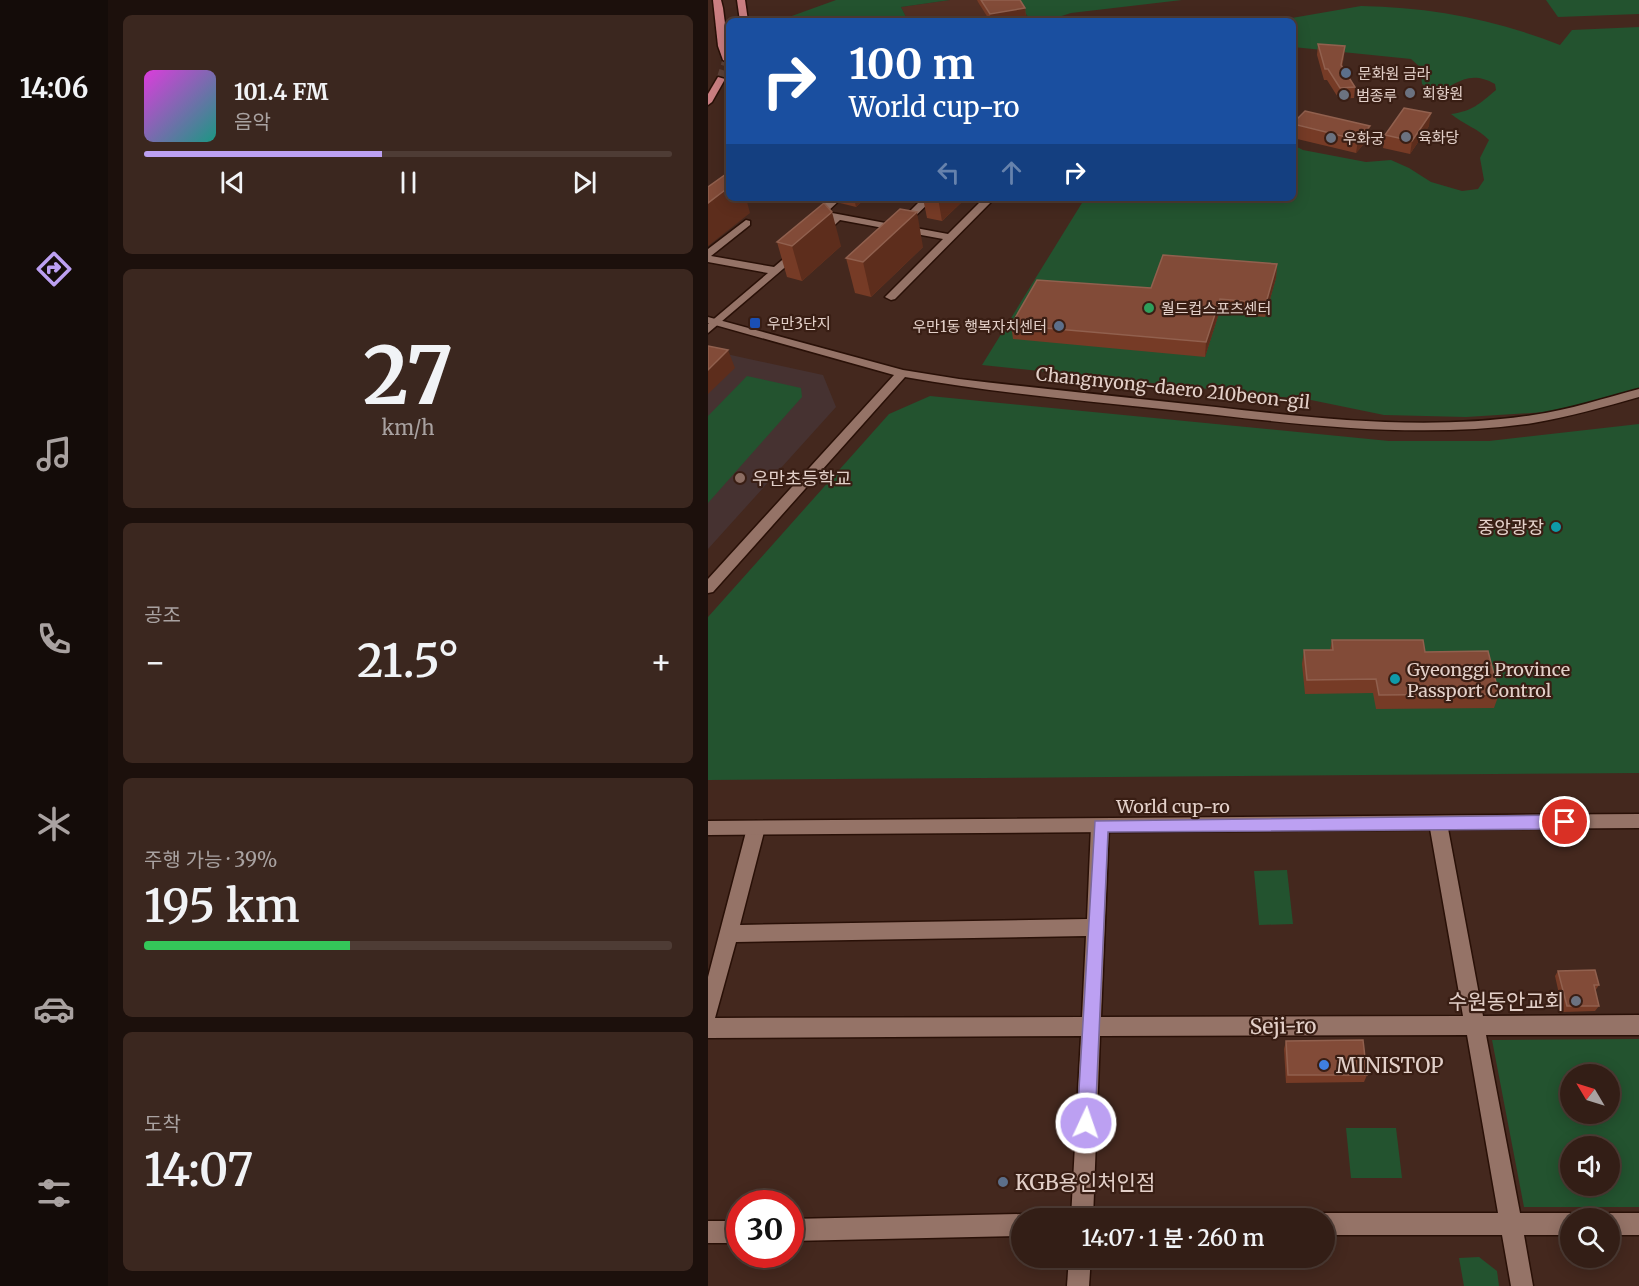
<!DOCTYPE html>
<html lang="ko">
<meta charset="utf-8">
<style>
:root{--surface:#331e16;--page:#3b271f;--text:#f1f3f6;--muted:#a9a2a1;--line:#4e3c35;--accent:#bca0f2}
body{margin:0;font-family:Merriweather,"Noto Sans KR",serif;background:var(--page);color:var(--text);height:100vh;display:flex;flex-direction:column;font-size:22px;white-space:nowrap}
*{box-sizing:border-box;margin:0}
p{font-size:20px;color:var(--muted)}
.icon{flex:none;width:33px;height:33px;fill:none;stroke:currentColor;stroke-width:2;stroke-linecap:round;stroke-linejoin:round}
.map{position:relative;flex:1;overflow:hidden}
.sheet{display:flex;flex-direction:column;gap:15px;padding:15px;background:#1c100c;width:600px}
.sheet>*{flex:none}
.top-card{position:absolute;left:18px;top:18px;width:570px;height:183px;border-radius:9px;box-shadow:0 3px 15px #0003,0 0 0 2px var(--line);background:#1a4fa0;color:#fff;overflow:hidden}
.needle{width:39px;rotate:308deg}
.tools{position:absolute;left:852px;top:1064px;display:grid;gap:12px}
.tools a{display:grid;place-items:center;width:60px;height:60px;border-radius:50%;background:var(--surface);box-shadow:0 3px 15px #0003,0 0 0 2px var(--line);font-size:30px}
.speed{position:absolute;left:18px;top:1190px;display:flex;gap:12px;font-size:30px;font-weight:700;text-align:center}
.speed>*{display:grid;place-content:center;width:78px;height:78px;border-radius:50%;background:var(--surface);box-shadow:0 3px 15px #0003,0 0 0 2px var(--line);line-height:1}
.speed .limit{border:9px solid #d22;background:#fff;color:#111}
.pin{position:absolute;display:grid;place-items:center;width:51px;height:51px;color:#fff;margin:-26px;border:3px solid #fff;border-radius:50%;box-shadow:0 2px 6px #0007}
.me{position:absolute;width:66px;margin:-33px;rotate:3deg;stroke-linejoin:round;filter:drop-shadow(0 0 4px #0008)}
.turn{display:flex;align-items:center;gap:21px;height:126px;padding:0 24px;font-size:27px}
.turn .icon{width:78px;height:78px;stroke-width:2.5}
.turn b{display:block;font-size:42px;line-height:51px}
.lanes{display:flex;align-items:center;height:57px;padding:0 24px;background:#0003;justify-content:center;gap:30px;direction:ltr}
.lanes .off{opacity:.35}
.big{font-size:45px;font-weight:600;line-height:1.1}
.sheet .tile{flex:1;display:flex;flex-direction:column;justify-content:center;gap:9px;min-width:0;padding:0 21px;border-radius:9px;background:var(--page)}
.sheet .dial{align-items:center;gap:0}
.dial b{font-size:78px;line-height:1}
.song{display:flex;align-items:center;gap:18px}
.cover{width:72px;height:72px;border-radius:9px;background:linear-gradient(135deg,hsl(300 70% 55%),hsl(170 70% 35%))}
.played{height:6px;border-radius:3px;background:linear-gradient(90deg,var(--accent) 45%,var(--line) 45%)}
.keys{display:flex;justify-content:space-around;direction:ltr}
.heat{display:flex;justify-content:space-between;align-items:center;font-size:33px;direction:ltr}
.charge{height:9px;border-radius:4px;background:linear-gradient(90deg,#34c759 39%,var(--line) 0)}
.trip{position:absolute;left:303px;top:1208px;width:324px;height:60px;border-radius:30px;background:var(--surface);box-shadow:0 3px 15px #0003,0 0 0 2px var(--line);font-weight:600;line-height:60px;text-align:center}
main{display:flex;flex:1;min-height:0}
.dock{display:flex;flex-direction:column;width:108px;justify-content:space-around;align-items:center;background:#140c09;color:var(--muted)}
.dock .icon{width:42px;height:42px}
.dock .selected{color:var(--accent)}
.dock b{font-size:27px;color:var(--text)}
.map>svg:first-child{display:block}
.built{fill:#522f23}
.education{fill:#463231}
.green{fill:#23532f;fill-rule:evenodd}
.lines{fill:none;stroke-linecap:round;stroke-linejoin:round}
.primary-tunnel{stroke:#5c4138;stroke-width:9;stroke-dasharray:9 4.5;stroke-linecap:butt}
.street-casing{stroke:#291007;stroke-width:3}
.secondary-casing{stroke:#291007;stroke-width:3}
.primary-casing{stroke:#291007;stroke-width:3}
.street{fill:#957367;fill-rule:evenodd}
.secondary{fill:#957367;fill-rule:evenodd}
.primary{fill:#ca7e81;fill-rule:evenodd}
.wall{fill:#763b26}
.shaded-wall{fill:#5d2d1c}
.building{fill:#824b38;stroke:#91604e;stroke-width:1.5}
.route{fill:#bca0f2;stroke:#7a689d;stroke-width:1.5}
.service-dot{fill:#5c6f8a;stroke:#391e14;stroke-width:2}
.worship-dot{fill:#6b7280;stroke:#391e14;stroke-width:2}
.leisure-dot{fill:#2e9e5b;stroke:#391e14;stroke-width:2}
.transit-dot{fill:#1a4fb4;stroke:#391e14;stroke-width:2}
.education-dot{fill:#8d6e63;stroke:#391e14;stroke-width:2}
.culture-dot{fill:#0f9aa8;stroke:#391e14;stroke-width:2}
.shop-dot{fill:#3f7fe0;stroke:#391e14;stroke-width:2}
.labels{text-anchor:middle;dominant-baseline:central;stroke-width:4.5;stroke-linejoin:round;paint-order:stroke}
.far-poi-label{font-size:15px;fill:#e3d0c9;stroke:#391e14;text-anchor:start}
.street-label{font-size:18px;fill:#e3d0c9;stroke:#391e14}
.poi-label{font-size:18px;fill:#e3d0c9;stroke:#391e14;text-anchor:start}
.near-poi-label{font-size:21px;fill:#e3d0c9;stroke:#391e14;text-anchor:start}
.near-street-label{font-size:21px;fill:#e3d0c9;stroke:#391e14}
</style>
<main>
<nav class="dock">
<b>14:06</b>
<svg class="icon selected" aria-label="directions" viewBox="0 0 24 24"><path d="M12 3l9 9-9 9-9-9zM9 14v-3h6M13 9l2 2-2 2"/></svg>
<svg class="icon" aria-label="music" viewBox="0 0 24 24"><path d="M9 18V5l10-2v13"/><circle cx="6" cy="18" r="3"/><circle cx="16" cy="16" r="3"/></svg>
<svg class="icon" aria-label="phone" viewBox="0 0 24 24"><path d="M5 4h4l2 5-3 2q2 4 5 5l2-3 5 2v4C11 20 4 13 5 4z"/></svg>
<svg class="icon" aria-label="climate" viewBox="0 0 24 24"><path d="M12 3v18M4 7l16 10M4 17L20 7"/></svg>
<svg class="icon" aria-label="car" viewBox="0 0 24 24"><path d="M5 17H2v-5l4-1 3-4h7l3 4 3 1v5h-3M9 17h6M6 11h13"/><circle cx="7" cy="17" r="2"/><circle cx="17" cy="17" r="2"/></svg>
<svg class="icon" aria-label="filters" viewBox="0 0 24 24"><path d="M4 7h16M4 17h16"/><circle cx="9" cy="7" r="2"/><circle cx="15" cy="17" r="2"/></svg>
</nav>
<section class="sheet">
<div class="tile">
<div class="song"><i class="cover"></i><div><b>101.4 FM</b><p>음악</p></div></div>
<div class="played"></div>
<div class="keys"><svg class="icon" aria-label="previous" viewBox="0 0 24 24"><path d="M18 5L8 12l10 7zM5 5v14"/></svg><svg class="icon" aria-label="pause" viewBox="0 0 24 24"><path d="M8 5v14M16 5v14"/></svg><svg class="icon" aria-label="next" viewBox="0 0 24 24"><path d="M6 5l10 7-10 7zM19 5v14"/></svg></div>
</div>
<div class="tile dial"><b>27</b><p>km/h</p></div>
<div class="tile"><p>공조</p>
<div class="heat"><a>−</a><b class="big">21.5°</b><a>+</a></div>
</div>
<div class="tile"><p>주행 가능 · 39%</p><b class="big">195 km</b><div class="charge"></div></div>
<div class="tile"><p>도착</p><b class="big">14:07</b></div>
</section>
<div class="map">
<svg width="931" height="1286" viewBox="0 0 931 1286">
<rect width="100%" height="100%" fill="#44281e"/>
<path class="built" d="M 242,0 L 308,0 L 323,21 L 200,21 L 193,7 Z"/>
<path class="education" d="M 0,350 L 115,375 L 128,407 L 0,549 Z"/>
<g class="green">
<path d="M 128,0 L 242,0 L 193,7 L 200,21 L 70,21 Z"/>
<path d="M 308,0 L 474,0 L 363,13 L 338,21 L 323,21 Z"/>
<path d="M 838,0 L 931,0 L 931,14 L 850,17 Z"/>
<path d="M 653,6 C 722,7 789,20 852,45 L 864,30 L 931,27 L 931,389 L 882,406 L 838,412 L 758,417 L 676,415 L 603,400 L 274,365 L 377,198 L 585,198 L 585,145 L 595,150 L 658,162 L 683,160 L 701,168 L 723,182 L 754,191 L 770,189 L 776,180 L 772,158 L 781,140 C 771,129 755,124 743,114 C 765,111 771,104 788,90 L 787,84 C 750,63 742,103 714,84 L 712,67 L 703,59 L 585,47 L 585,21 L 578,21 L 578,19 Z"/>
<path d="M 39,376 L 93,388 L 94,397 L 0,503 L 0,416 Z"/>
<path d="M 222,396 L 681,441 L 781,441 L 931,424 L 931,773 L 0,780 L 0,617 L 181,414 Z"/>
<path d="M 579,870 L 585,924 L 551,925 L 546,871 Z"/>
<path d="M 931,1039 L 931,1207 L 816,1207 L 784,1040 ZM 862,1074 L 902,1074 L 902,1113 L 862,1113 ZM 862,1146 L 902,1146 L 902,1185 L 862,1185 Z"/>
<path d="M 638,1128 L 688,1128 L 694,1178 L 643,1178 Z"/>
<path d="M 771,1257 L 789,1271 L 791,1286 L 756,1286 L 751,1258 Z"/>
</g>
<g class="lines">
<path class="primary-tunnel" d="M 13,79 L 19,60"/>
<defs>
<g id="street">
<path d="M 123,198 L 134,198 L 119,212 L 188,225 L 215,198 L 226,198 L 197,226 L 240,234 L 276,198 L 287,198 L 187,299 L 183,300 L 177,297 L 235,239 L 132,220 L 115,236 L 107,236 L 107,232 L 122,218 L 106,213 Z"/>
<path d="M 38,220 L 42,221 L 42,225 L 3,256 L 66,267 L 87,249 L 96,251 L 0,333 L 0,324 L 60,273 L 0,262 L 0,249 Z"/>
<path d="M 730,816 L 736,818 L 739,823 L 775,1016 L 931,1015 L 931,1035 L 778,1035 L 812,1213 L 862,1213 L 870,1218 L 862,1218 L 862,1235 L 816,1235 L 825,1286 L 803,1286 L 794,1235 L 616,1235 L 616,1218 L 608,1218 L 616,1213 L 790,1213 L 759,1035 L 392,1036 L 385,1218 L 363,1218 L 373,1036 L 0,1038 L 0,977 L 39,828 L 42,823 L 48,821 L 54,823 L 57,828 L 32,925 L 379,919 L 383,826 L 386,821 L 392,819 L 398,821 L 401,826 L 393,1017 L 755,1016 L 721,823 L 724,818 ZM 378,936 L 374,1017 L 7,1018 L 28,942 Z"/>
<path d="M 902,1213 L 931,1213 L 931,1235 L 902,1235 L 902,1218 L 894,1218 Z"/>
<path d="M 314,1214 L 322,1218 L 314,1218 L 314,1236 L 82,1241 L 82,1219 Z"/>
<rect x="0" y="1221" width="32" height="22"/>
<path d="M 361,1257 L 383,1257 L 381,1286 L 359,1286 Z"/>
</g>
<g id="secondary">
<path d="M 0,317 L 195,370 L 251,379 C 337,389 423,398 508,407 C 613,419 720,431 825,415 C 862,410 896,398 931,389 L 931,397 C 896,407 861,417 825,423 C 702,441 576,422 454,409 C 368,400 282,392 197,377 L 5,592 L 0,593 L 0,579 L 186,375 L 0,323 Z"/>
<path d="M 931,814 L 931,828 L 0,835 L 0,821 Z"/>
</g>
<g id="primary">
<path d="M 5,0 L 13,0 L 15,8 L 21,55 L 19,62 L 15,60 L 10,46 Z"/>
<path d="M 29,0 L 37,0 L 40,21 L 32,21 Z"/>
<path d="M 10,77 L 17,79 L 4,102 L 0,105 L 0,94 Z"/>
</g>
</defs>
<use href="#street" class="street-casing"/>
<use href="#secondary" class="secondary-casing"/>
<use href="#primary" class="primary-casing"/>
<use href="#street" class="street"/>
<use href="#secondary" class="secondary"/>
<use href="#primary" class="primary"/>
</g>
<g class="wall">
<path d="M 269,0 L 312,0 L 317,8 L 318,17 L 296,21 L 282,21 L 270,2 Z"/>
<path d="M 610,44 L 636,57 L 634,67 L 647,87 L 646,98 L 631,99 L 619,80 L 616,80 L 609,55 Z"/>
<path d="M 585,123 L 660,139 L 648,153 L 585,138 Z"/>
<path d="M 721,126 L 702,154 L 675,148 L 677,135 Z"/>
<path d="M 131,198 L 158,198 L 148,207 L 132,203 Z"/>
<path d="M 215,198 L 258,198 L 234,221 L 219,218 Z"/>
<path d="M 69,242 L 133,246 L 94,281 L 79,277 Z"/>
<path d="M 215,247 L 163,297 L 147,293 L 138,258 Z"/>
<path d="M 569,264 L 568,278 L 557,317 L 511,313 L 497,357 L 305,339 L 303,325 L 443,288 Z"/>
<path d="M 624,640 L 717,652 L 791,694 L 786,708 L 668,709 L 665,693 L 597,694 L 594,664 L 596,650 L 622,650 Z"/>
<path d="M 850,971 L 891,985 L 887,991 L 891,1006 L 887,1011 L 855,1012 L 847,976 Z"/>
<path d="M 578,1041 L 659,1075 L 656,1082 L 578,1083 L 576,1049 Z"/>
</g>
<g class="shaded-wall">
<path d="M 317,8 L 318,17 L 296,21 L 283,21 L 282,14 Z"/>
<path d="M 637,46 L 636,57 L 631,76 L 633,65 Z"/>
<path d="M 723,113 L 721,126 L 702,154 L 704,141 Z"/>
<path d="M 662,126 L 660,139 L 648,153 L 650,140 Z"/>
<path d="M 21,187 L 21,198 L 38,198 L 42,213 L 0,246 L 0,203 Z"/>
<path d="M 146,198 L 158,198 L 148,207 Z"/>
<path d="M 230,198 L 258,198 L 234,221 Z"/>
<path d="M 124,212 L 133,246 L 94,281 L 84,246 Z"/>
<path d="M 209,212 L 215,247 L 163,297 L 155,262 Z"/>
<path d="M 569,264 L 568,278 L 557,317 L 558,303 Z"/>
<path d="M 512,299 L 511,313 L 497,357 L 498,342 Z"/>
<path d="M 20,350 L 27,368 L 0,394 L 0,370 Z"/>
</g>
<g class="building">
<path d="M 273,0 L 312,0 L 317,8 L 282,14 Z"/>
<path d="M 610,44 L 637,46 L 633,65 L 647,87 L 632,88 L 620,69 L 617,69 Z"/>
<path d="M 696,108 L 723,113 L 704,141 L 677,135 Z"/>
<path d="M 597,111 L 662,126 L 650,140 L 585,124 L 585,123 Z"/>
<path d="M 21,172 L 21,187 L 0,203 L 0,187 Z"/>
<path d="M 116,203 L 124,212 L 84,246 L 69,242 Z"/>
<path d="M 192,209 L 209,212 L 155,262 L 138,258 Z"/>
<path d="M 455,255 L 569,264 L 558,303 L 512,299 L 498,342 L 303,325 L 329,280 L 443,288 Z"/>
<path d="M 0,346 L 20,350 L 0,370 Z"/>
<path d="M 624,640 L 715,640 L 717,652 L 780,651 L 791,694 L 671,695 L 668,679 L 599,680 L 596,650 L 625,650 Z"/>
<path d="M 887,970 L 891,985 L 886,985 L 891,1006 L 859,1006 L 850,971 Z"/>
<path d="M 655,1040 L 659,1075 L 580,1075 L 578,1041 Z"/>
</g>
<path class="route" d="M 857,815 L 862,817 L 864,822 L 862,827 L 857,829 L 400,832 L 387,1123 L 385,1130 L 378,1132 L 372,1130 L 369,1123 L 387,821 Z"/>
<g class="service-dot">
<circle cx="638" cy="73" r="6"/>
<circle cx="351" cy="326" r="6"/>
<circle cx="295" cy="1182" r="6"/>
</g>
<g class="worship-dot">
<circle cx="702" cy="93" r="6"/>
<circle cx="636" cy="95" r="6"/>
<circle cx="698" cy="137" r="6"/>
<circle cx="623" cy="138" r="6"/>
<circle cx="868" cy="1001" r="6"/>
</g>
<circle class="leisure-dot" cx="441" cy="308" r="6"/>
<rect class="transit-dot" x="41" y="317" width="12" height="12" rx="3"/>
<circle class="education-dot" cx="32" cy="478" r="6"/>
<g class="culture-dot">
<circle cx="848" cy="527" r="6"/>
<circle cx="687" cy="679" r="6"/>
</g>
<circle class="shop-dot" cx="616" cy="1065" r="6"/>
<g class="labels">
<g class="far-poi-label">
<text x="650" y="73">문화원 금라</text>
<text x="714" y="93">회향원</text>
<text x="648" y="95">범종루</text>
<text x="710" y="137">육화당</text>
<text x="635" y="138">우화궁</text>
<text x="453" y="308">월드컵스포츠센터</text>
<text x="59" y="323">우만3단지</text>
<text x="339" y="326" text-anchor="end">우만1동 행복자치센터</text>
</g>
<g class="street-label">
<text transform="translate(465 388) rotate(6)">Changnyong-daero 210beon-gil</text>
<text x="465" y="806">World cup-ro</text>
</g>
<g class="poi-label">
<text x="44" y="478">우만초등학교</text>
<text x="836" y="527" text-anchor="end">중앙광장</text>
<text x="699" y="669">Gyeonggi Province<tspan x="699" dy="21">Passport Control</tspan></text>
</g>
<g class="near-poi-label">
<text x="856" y="1001" text-anchor="end">수원동안교회</text>
<text x="628" y="1065">MINISTOP</text>
<text x="307" y="1182">KGB용인처인점</text>
</g>
<g class="near-street-label">
<text transform="translate(575 1026) rotate(-1)">Seji-ro</text>
</g>
</g>
</svg>
<div class="tools">
<a><svg class="needle" viewBox="-14 -14 28 28"><path d="M0-13l5 13h-10z" fill="#e53935"/><path d="M0 13l5-13h-10z" fill="#a9a2a1"/></svg></a>
<a><svg class="icon" aria-label="sound" viewBox="0 0 24 24"><path d="M4 9h4l5-4v14l-5-4H4zM17 9q2 3 0 6"/></svg></a>
<a><svg class="icon" aria-label="search" viewBox="0 0 24 24"><circle cx="10" cy="10" r="6"/><path d="M15 15l6 6"/></svg></a>
</div>
<div class="speed"><div class="limit">30</div></div>
<div class="pin" style="left:857px;top:822px;background:#d93025"><svg class="icon" aria-label="arrive" viewBox="0 0 24 24"><path d="M6 21V4h12l-3 4 3 4H6"/></svg></div>
<svg class="me" style="left:378px;top:1123px" viewBox="-20 -20 40 40"><circle r="17" fill="#bca0f2" stroke="#fff" stroke-width="3"/><path d="M0-11L8 9 0 5-8 9z" fill="#fff"/></svg>
<div class="trip">14:07 · 1 분 · 260 m</div>
<div class="top-card">
<div class="turn"><svg class="icon" aria-label="right" viewBox="0 0 24 24"><path d="M7 20v-9h11M14 6l5 5-5 5"/></svg><div><b>100 m</b>World cup-ro</div></div>
<div class="lanes"><svg class="icon off" aria-label="left" viewBox="0 0 24 24"><path d="M17 20v-9H6M10 6l-5 5 5 5"/></svg><svg class="icon off" aria-label="ahead" viewBox="0 0 24 24"><path d="M12 20V5M6 11l6-6 6 6"/></svg><svg class="icon" aria-label="right" viewBox="0 0 24 24"><path d="M7 20v-9h11M14 6l5 5-5 5"/></svg></div>
</div>
</div>
</main>
